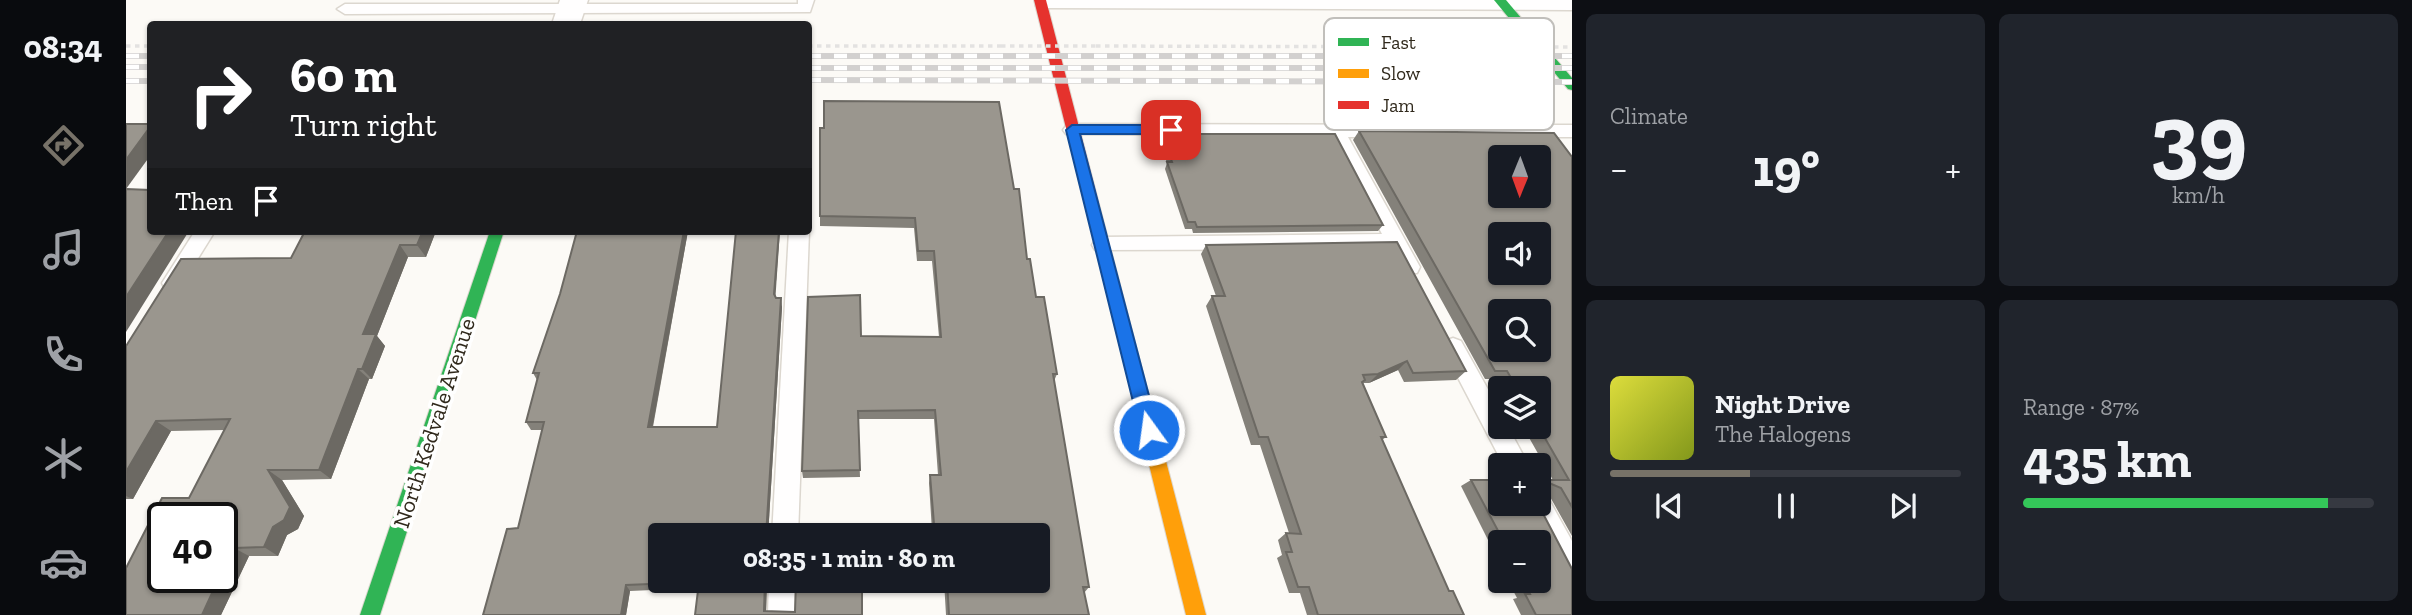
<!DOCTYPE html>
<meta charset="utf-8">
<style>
:root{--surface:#171b24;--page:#20242c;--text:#f1f3f6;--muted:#9ea1a6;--line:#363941;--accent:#777268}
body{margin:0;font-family:"Zilla Slab",serif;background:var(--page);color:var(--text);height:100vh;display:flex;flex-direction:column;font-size:26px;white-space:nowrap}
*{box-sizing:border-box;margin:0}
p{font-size:23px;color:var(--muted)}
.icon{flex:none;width:38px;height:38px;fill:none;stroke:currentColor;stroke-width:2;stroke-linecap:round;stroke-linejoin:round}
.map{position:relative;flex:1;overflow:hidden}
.drawer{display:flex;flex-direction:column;gap:14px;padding:14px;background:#0d0f14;width:840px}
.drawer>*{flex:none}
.guide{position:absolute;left:21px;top:21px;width:665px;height:214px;border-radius:7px;box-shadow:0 2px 5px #0004;background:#202124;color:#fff;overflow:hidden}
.needle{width:46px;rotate:181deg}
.fabs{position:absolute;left:1362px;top:145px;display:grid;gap:14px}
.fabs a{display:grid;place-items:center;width:63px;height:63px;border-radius:7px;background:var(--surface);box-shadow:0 2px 5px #0004;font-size:35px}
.speed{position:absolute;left:21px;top:502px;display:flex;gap:14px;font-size:35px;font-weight:700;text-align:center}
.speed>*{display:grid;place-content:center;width:91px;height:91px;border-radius:50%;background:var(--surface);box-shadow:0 2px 5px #0004;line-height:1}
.speed .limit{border:4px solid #111;border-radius:10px;background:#fff;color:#111}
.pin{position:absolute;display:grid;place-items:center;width:60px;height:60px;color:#fff;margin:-30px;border-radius:14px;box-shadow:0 4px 10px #0006}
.me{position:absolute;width:77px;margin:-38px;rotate:346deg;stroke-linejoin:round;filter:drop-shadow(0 0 5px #0008)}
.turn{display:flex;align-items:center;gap:24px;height:147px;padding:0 28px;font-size:32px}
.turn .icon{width:91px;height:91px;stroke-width:2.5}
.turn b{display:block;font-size:49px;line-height:60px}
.then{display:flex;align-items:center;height:66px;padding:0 28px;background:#0003;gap:14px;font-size:26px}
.big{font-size:52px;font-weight:800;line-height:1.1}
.drawer .widget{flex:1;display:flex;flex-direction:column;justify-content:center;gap:10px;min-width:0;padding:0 24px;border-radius:10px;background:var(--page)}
.drawer .dial{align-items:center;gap:0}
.dial b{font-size:91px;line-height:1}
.song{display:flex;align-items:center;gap:21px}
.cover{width:84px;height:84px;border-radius:10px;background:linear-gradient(135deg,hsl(60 70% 55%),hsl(70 70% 35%))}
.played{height:7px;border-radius:4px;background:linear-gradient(90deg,var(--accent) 40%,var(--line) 40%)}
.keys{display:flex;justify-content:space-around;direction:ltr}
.heat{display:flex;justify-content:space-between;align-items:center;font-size:38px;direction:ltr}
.charge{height:10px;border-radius:5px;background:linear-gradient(90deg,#34c759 87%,var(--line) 0)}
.drawer .tiles{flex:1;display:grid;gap:14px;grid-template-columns:repeat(2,1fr)}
.trip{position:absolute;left:522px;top:523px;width:402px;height:70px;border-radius:7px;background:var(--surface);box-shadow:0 2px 5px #0004;font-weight:800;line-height:70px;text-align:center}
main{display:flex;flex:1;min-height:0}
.tabs{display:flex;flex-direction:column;width:126px;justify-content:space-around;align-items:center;background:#090b0e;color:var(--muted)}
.tabs .icon{width:49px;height:49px}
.tabs .current{color:var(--accent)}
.tabs b{font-size:32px;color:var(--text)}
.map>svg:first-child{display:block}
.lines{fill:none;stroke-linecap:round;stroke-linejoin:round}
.lane-casing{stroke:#dcd7cf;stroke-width:3}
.street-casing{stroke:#dcd7cf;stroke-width:3}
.fast-casing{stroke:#dcd7cf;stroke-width:2}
.slow-casing{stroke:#dcd7cf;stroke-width:2}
.jam-casing{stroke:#dcd7cf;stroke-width:2}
.path{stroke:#e3e2e1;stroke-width:3.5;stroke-dasharray:4.5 4.5;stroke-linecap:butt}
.lane{fill:#fffefe;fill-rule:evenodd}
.street{fill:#fffefe;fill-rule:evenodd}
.fast{fill:#30b455;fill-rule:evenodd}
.slow{fill:#ff9f0a;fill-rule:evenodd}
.jam{fill:#e5322d;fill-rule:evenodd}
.rail-casing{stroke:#d2d0cf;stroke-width:6}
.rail{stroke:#fff;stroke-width:4.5;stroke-dasharray:13;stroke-linecap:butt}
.path-bridge{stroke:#e3e2e1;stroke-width:3.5;stroke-dasharray:4.5 4.5;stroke-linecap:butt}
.wall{fill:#84817a}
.shaded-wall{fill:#6c6963}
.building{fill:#9a968e;stroke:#6c6963;stroke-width:2;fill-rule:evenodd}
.route{fill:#1a73e8;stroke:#114b97;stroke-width:2}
.labels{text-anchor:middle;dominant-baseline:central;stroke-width:7;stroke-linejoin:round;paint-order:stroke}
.street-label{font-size:23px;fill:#30291c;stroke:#fff}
.key{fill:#fff;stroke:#c1bfbb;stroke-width:2}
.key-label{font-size:19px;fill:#30291c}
</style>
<main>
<nav class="tabs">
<b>08:34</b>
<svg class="icon current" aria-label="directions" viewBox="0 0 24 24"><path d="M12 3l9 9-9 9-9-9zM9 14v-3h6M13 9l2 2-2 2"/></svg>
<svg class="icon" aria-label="music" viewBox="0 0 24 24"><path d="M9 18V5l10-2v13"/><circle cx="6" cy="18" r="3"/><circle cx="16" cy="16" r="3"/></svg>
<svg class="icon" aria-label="phone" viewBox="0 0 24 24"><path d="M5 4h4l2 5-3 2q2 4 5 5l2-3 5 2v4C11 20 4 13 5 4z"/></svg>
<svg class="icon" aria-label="climate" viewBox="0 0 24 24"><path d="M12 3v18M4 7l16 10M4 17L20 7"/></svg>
<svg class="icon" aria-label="car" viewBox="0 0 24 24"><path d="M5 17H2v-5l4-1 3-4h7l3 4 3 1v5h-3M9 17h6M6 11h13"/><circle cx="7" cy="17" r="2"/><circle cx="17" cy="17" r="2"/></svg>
</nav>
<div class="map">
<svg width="1446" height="615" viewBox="0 0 1446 615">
<rect width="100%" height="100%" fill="#fcfaf6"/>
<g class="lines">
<defs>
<g id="lane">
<path d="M 672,0 L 688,0 L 684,12 L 219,14 L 211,9 L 219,4 L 672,4 Z"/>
<path d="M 910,0 L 1446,0 L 1446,10 L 915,8 L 910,6 Z"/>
<path d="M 946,124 L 1446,125 L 1446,137 L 1222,137 L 1294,267 L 1291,273 L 1277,273 L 1264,249 L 969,250 L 966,245 L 969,240 L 976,237 L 1256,234 L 1205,136 L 940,134 L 937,130 L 940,126 Z"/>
<path d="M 69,231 L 89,231 L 53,289 L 39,289 L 36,283 Z"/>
<path d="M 663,231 L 683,231 L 672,536 L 646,536 Z"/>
<path d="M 1327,338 L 1335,341 L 1374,411 L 1374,427 L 1382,427 L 1403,466 L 1378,466 L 1316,347 L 1319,341 Z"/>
<path d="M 1412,492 L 1421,496 L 1446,541 L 1446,580 L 1437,576 L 1400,504 L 1412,504 Z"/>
<path d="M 643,581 L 669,581 L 668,615 L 642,615 Z"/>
</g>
<path id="street" d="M 434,0 L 462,0 L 454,24 L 426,24 Z"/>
<g id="fast">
<path d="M 1368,0 L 1380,0 L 1446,78 L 1446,90 L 1442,89 Z"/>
<path d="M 364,231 L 378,231 L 254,615 L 234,615 Z"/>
</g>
<path id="slow" d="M 966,199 L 973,204 L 1080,615 L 1060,615 L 959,204 Z"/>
<path id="jam" d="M 908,0 L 920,0 L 973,204 L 966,209 L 959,204 Z"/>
</defs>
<use href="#lane" class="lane-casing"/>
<use href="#street" class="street-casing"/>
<use href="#fast" class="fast-casing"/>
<use href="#slow" class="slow-casing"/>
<use href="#jam" class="jam-casing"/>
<g class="path">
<path d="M 0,46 L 24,46"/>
<path d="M 682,46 L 875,46"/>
<path d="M 970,46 L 1356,47"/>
</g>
<use href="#lane" class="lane"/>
<use href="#street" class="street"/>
<use href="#fast" class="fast"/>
<use href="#slow" class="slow"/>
<use href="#jam" class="jam"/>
<defs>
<g id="rail">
<path d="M 0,56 L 24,56"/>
<path d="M 682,56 L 1446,56"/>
<path d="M 0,67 L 24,67"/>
<path d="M 682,68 L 1446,68"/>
<path d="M 682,80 L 1446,82"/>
<path d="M 0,81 L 24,81"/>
</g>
</defs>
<use href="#rail" class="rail-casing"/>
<use href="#rail" class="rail"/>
<g class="path-bridge">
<path d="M 875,46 L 970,46"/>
<path d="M 1356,47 L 1446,47"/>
</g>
</g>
<g class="wall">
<path d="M 1224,88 L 1305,116 L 1300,122 L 1238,122 L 1220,95 Z"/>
<path d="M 1233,131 L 1446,157 L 1446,536 L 1423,495 L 1421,494 L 1412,500 L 1412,480 L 1427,480 L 1397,427 L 1412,427 L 1412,388 L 1376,388 L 1371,379 L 1359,379 L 1227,140 Z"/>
<path d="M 1036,134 L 1257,225 L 1252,231 L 1067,233 L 1066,229 L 1059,229 L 1039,169 L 1041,163 L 1033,140 Z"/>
<path d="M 888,189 L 901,259 L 910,297 L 931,374 L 928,381 L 963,587 L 958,593 L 963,615 L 820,615 L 818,581 L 912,581 L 912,536 L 815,536 L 815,531 L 806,531 L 803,483 L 804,475 L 812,475 L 808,419 L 732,419 L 734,477 L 677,478 L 676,471 L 735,336 L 813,337 L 806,261 L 791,261 L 788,228 L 694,226 L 694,216 Z"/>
<path d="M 179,231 L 310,231 L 300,257 L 282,257 L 251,336 L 259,346 L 246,379 L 243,379 L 205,479 L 156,480 L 178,516 L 172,529 L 161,535 L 152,556 L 123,556 L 95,615 L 63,498 L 98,430 L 45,431 L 7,499 L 0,499 L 0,346 L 165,258 Z"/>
<path d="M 451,231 L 562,231 L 527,427 L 591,427 L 649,297 L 656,307 L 642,536 L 534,581 L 641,581 L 640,611 L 736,615 L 569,615 L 572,588 L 504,591 L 500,615 L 357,615 L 392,528 L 416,430 L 405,430 L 400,422 L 411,380 L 407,373 L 434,294 Z"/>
<path d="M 1080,245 L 1340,371 L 1330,380 L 1278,382 L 1272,370 L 1243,383 L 1237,383 L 1260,437 L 1256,440 L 1323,591 L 1338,615 L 1181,615 L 1174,593 L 1163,593 L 1151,558 L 1156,555 L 1152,540 L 1160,533 L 1163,533 L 1134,445 L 1125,445 L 1080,306 L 1086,296 L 1090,296 L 1075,254 Z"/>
<path d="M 1345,480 L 1374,480 L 1374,504 L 1412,504 L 1446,569 L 1446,615 L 1395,615 L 1387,599 L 1391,598 L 1382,581 L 1412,581 L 1412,542 L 1374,542 L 1374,564 L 1335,486 Z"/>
</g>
<g class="shaded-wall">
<path d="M 24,127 L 24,156 L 0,189 L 0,160 Z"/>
<path d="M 43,231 L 63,231 L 0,332 L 0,297 Z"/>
<path d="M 297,231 L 310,231 L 300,257 L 291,245 Z"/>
<path d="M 558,231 L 562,231 L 525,435 L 522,427 Z"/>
<path d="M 653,231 L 654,231 L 649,303 L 648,294 Z"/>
<path d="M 274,245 L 282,257 L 251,336 L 259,346 L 246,379 L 236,369 L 237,334 Z"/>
<path d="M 655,298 L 656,307 L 642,536 L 640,536 Z"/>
<path d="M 1281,361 L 1272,370 L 1243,383 L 1252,374 Z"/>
<path d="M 232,369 L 243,379 L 205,479 L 193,470 Z"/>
<path d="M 30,421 L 45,431 L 7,499 L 0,496 L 0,472 Z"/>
<path d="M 142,470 L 156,480 L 178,516 L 172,529 L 161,535 L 152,556 L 138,547 Z"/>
<path d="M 108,548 L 123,556 L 95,615 L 76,615 L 93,578 L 96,578 L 96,572 Z"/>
<path d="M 639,581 L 641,581 L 640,615 L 638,611 Z"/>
<path d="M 500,585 L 504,591 L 500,615 L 495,615 Z"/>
</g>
<g class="building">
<path d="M 698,101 L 873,102 L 888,189 L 893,189 L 901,259 L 904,259 L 910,297 L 918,297 L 931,374 L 927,374 L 963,587 L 957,587 L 963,615 L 823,615 L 821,581 L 912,581 L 912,536 L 817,536 L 817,524 L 808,524 L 804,475 L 815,475 L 809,410 L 732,411 L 734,470 L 676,471 L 682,297 L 734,295 L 735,336 L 815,337 L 808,251 L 792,251 L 789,218 L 694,216 L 694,128 L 698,128 Z"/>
<path d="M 0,124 L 24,124 L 24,127 L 0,160 Z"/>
<path d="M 1233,131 L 1428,133 L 1446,157 L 1446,507 L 1435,488 L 1423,483 L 1421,495 L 1412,495 L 1412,480 L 1443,480 L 1412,426 L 1412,388 L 1391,388 L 1381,371 L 1369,371 ZM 1374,158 L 1412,158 L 1412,196 L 1374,196 ZM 1374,234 L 1412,234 L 1412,273 L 1374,273 ZM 1374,312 L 1412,312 L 1412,350 L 1374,350 Z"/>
<path d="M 1036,134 L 1209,134 L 1257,225 L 1071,227 L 1069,222 L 1062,222 L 1041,162 L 1046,162 Z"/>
<path d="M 0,189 L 24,190 L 24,231 L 43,231 L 0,297 Z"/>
<path d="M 179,231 L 297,231 L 291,245 L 274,245 L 237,334 L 250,334 L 236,369 L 232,369 L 193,470 L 142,470 L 164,507 L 158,520 L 147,527 L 138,547 L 108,548 L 96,572 L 96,518 L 37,518 L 37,578 L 93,578 L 76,615 L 0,615 L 0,568 L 36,498 L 63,498 L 104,419 L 30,421 L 0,472 L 0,346 L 55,259 L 165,258 Z"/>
<path d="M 451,231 L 558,231 L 522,427 L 591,427 L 610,231 L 653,231 L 648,294 L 650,298 L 655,298 L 640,536 L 534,536 L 534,581 L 639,581 L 638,611 L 669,612 L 670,581 L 736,581 L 736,615 L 569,615 L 573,582 L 500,585 L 495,615 L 357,615 L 381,529 L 392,528 L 418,422 L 400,422 L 413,373 L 407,373 L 434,294 Z"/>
<path d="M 1271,242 L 1340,371 L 1287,373 L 1281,361 L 1252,374 L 1237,375 L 1239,380 L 1236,382 L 1260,437 L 1255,437 L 1323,591 L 1327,591 L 1338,615 L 1192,615 L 1183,587 L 1172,587 L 1160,552 L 1166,552 L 1160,533 L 1175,534 L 1142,437 L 1133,437 L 1086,296 L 1099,296 L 1080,245 Z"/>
<path d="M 1345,480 L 1374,480 L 1374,504 L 1412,504 L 1446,569 L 1446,615 L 1410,615 L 1399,594 L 1404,594 L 1397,581 L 1412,581 L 1412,542 L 1378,542 Z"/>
</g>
<path class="route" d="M 946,125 L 1045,125 L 1052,130 L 1045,134 L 954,134 L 1032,430 L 1029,436 L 1023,438 L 1016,436 L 1014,430 L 940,130 Z"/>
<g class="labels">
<g class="street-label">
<text transform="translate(308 423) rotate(-72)">North Kedvale Avenue</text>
</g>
</g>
<rect x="1198" y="18" width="230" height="112" rx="10" class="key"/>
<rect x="1212" y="38" width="31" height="8" fill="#30b455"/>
<rect x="1212" y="69" width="31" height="9" fill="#ff9f0a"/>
<rect x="1212" y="101" width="31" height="8" fill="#e5322d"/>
<g class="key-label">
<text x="1255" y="49">Fast</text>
<text x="1255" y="80">Slow</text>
<text x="1255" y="112">Jam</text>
</g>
</svg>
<div class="fabs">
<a><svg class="needle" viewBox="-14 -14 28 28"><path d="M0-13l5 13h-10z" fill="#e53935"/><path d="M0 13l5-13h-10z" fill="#9ea1a6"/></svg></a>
<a><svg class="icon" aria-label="sound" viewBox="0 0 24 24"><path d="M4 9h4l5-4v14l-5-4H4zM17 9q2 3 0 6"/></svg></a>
<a><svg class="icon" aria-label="search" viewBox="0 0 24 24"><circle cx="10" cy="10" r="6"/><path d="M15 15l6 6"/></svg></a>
<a><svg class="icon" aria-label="layers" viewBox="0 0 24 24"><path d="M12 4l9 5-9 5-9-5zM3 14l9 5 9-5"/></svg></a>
<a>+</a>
<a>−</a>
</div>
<div class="speed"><div class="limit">40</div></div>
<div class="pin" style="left:1045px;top:130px;background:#d93025"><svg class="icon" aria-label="arrive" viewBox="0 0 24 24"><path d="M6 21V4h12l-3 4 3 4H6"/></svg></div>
<svg class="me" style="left:1023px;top:430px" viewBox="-20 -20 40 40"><circle r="17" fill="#1a73e8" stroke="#fff" stroke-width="3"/><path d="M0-11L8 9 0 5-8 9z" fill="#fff"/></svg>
<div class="trip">08:35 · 1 min · 80 m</div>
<div class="guide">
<div class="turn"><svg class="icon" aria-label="right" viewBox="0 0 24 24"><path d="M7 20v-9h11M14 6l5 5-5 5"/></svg><div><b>60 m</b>Turn right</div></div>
<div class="then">Then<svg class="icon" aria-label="arrive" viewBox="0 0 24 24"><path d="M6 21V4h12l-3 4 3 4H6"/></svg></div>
</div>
</div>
<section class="drawer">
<div class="tiles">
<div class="widget"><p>Climate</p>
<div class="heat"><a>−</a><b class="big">19°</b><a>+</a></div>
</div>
<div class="widget dial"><b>39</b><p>km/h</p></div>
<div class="widget">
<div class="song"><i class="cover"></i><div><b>Night Drive</b><p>The Halogens</p></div></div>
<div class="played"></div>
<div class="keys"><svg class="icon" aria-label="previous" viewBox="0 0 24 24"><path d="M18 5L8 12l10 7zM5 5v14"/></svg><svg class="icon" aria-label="pause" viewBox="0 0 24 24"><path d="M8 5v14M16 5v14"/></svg><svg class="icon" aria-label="next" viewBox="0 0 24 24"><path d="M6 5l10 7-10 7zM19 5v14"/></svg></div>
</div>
<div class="widget"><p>Range · 87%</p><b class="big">435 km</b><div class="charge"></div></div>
</div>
</section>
</main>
